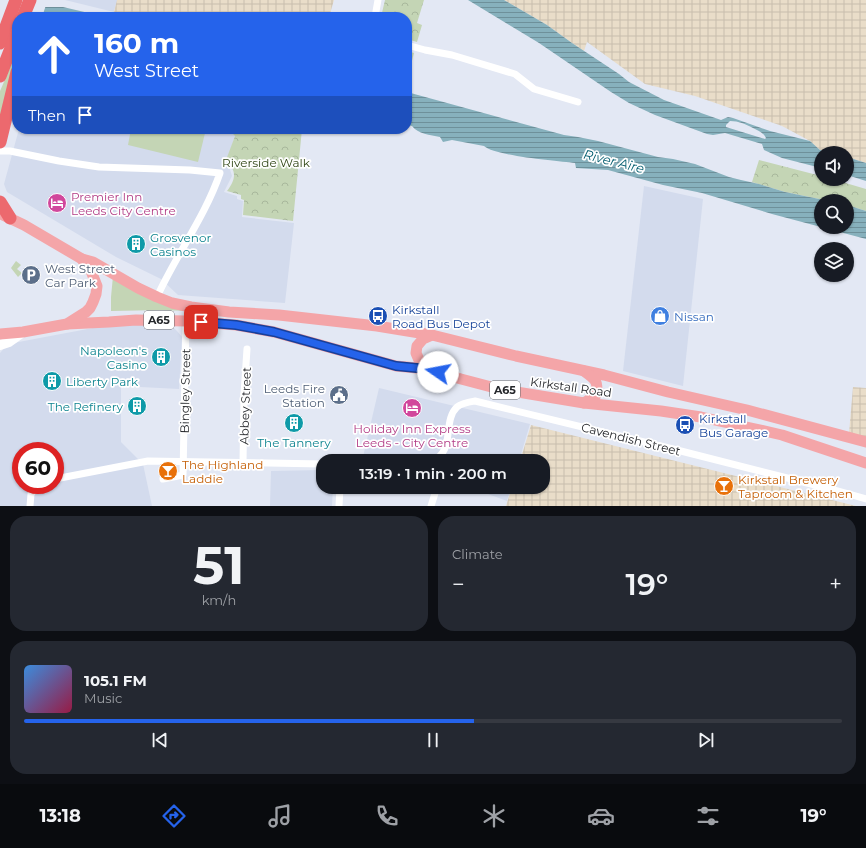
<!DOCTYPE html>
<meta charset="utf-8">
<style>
:root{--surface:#171b24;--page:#242831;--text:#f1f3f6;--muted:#9ea1a6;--line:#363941;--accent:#2563eb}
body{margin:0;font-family:Montserrat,sans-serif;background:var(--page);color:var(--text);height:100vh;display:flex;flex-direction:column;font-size:15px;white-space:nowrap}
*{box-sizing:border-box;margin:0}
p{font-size:13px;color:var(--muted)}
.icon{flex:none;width:22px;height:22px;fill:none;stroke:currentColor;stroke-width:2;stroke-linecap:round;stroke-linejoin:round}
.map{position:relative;height:506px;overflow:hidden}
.panel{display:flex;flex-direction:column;gap:10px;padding:10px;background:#0d0f14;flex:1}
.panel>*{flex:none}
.top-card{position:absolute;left:12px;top:12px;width:400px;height:122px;border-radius:16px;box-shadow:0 1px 3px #0004;background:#2563eb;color:#fff;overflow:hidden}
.tools{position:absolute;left:814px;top:146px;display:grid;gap:8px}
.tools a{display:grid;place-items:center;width:40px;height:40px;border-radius:50%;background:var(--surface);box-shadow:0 1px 3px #0004;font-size:20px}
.speed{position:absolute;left:12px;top:442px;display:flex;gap:8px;font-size:20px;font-weight:700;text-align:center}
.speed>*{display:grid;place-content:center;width:52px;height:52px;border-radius:50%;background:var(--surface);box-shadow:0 1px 3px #0004;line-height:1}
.speed .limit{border:6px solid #d22;background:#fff;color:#111}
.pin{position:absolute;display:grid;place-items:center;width:34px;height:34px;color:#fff;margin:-17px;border-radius:8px;box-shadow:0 2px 6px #0006}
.me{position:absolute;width:44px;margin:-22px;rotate:282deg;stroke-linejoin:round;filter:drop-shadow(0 0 3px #0008)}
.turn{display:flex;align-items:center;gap:14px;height:84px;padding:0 16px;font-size:18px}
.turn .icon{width:52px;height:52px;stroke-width:2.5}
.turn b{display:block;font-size:28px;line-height:34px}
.then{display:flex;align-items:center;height:38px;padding:0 16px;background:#0003;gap:8px;font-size:15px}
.big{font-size:30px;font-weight:600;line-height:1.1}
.panel .tile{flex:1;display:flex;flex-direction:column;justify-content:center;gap:6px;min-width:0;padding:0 14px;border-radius:16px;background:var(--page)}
.panel .dial{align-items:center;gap:0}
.dial b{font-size:52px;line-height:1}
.song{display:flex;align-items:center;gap:12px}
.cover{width:48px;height:48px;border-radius:6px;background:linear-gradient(135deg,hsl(210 70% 55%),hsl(340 70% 35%))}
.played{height:4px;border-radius:2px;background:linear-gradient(90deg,var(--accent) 55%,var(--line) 55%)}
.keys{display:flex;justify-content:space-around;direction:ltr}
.heat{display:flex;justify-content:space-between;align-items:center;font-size:22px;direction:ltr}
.panel .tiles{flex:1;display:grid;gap:10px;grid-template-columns:1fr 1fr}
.tile:last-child{grid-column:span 2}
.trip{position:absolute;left:316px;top:454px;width:234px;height:40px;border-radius:16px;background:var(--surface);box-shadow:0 1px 3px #0004;font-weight:600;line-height:40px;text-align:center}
.menu{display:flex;height:64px;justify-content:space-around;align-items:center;background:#090b0e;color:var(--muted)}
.menu .icon{width:28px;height:28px}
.menu .active{color:var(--accent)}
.menu b{font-size:18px;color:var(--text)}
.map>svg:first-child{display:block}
.built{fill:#d3dbed;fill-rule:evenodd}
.industrial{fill:url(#industrial-grid)}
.grass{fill:#c4d5b5}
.forest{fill:url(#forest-crowns)}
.water{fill:url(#water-rules);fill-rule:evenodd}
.pier{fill:#e3e8f4}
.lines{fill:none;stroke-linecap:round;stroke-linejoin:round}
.street{stroke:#fff;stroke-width:7}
.secondary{stroke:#fff;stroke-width:10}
.primary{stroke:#f4a5a8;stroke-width:11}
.highway{stroke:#ec696e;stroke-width:13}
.route-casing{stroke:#184099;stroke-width:10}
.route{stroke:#2563eb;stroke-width:7}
.labels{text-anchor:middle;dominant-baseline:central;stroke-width:3.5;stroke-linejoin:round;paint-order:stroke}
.shield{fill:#fff;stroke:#66686b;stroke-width:1}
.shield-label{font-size:11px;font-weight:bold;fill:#25272b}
.park-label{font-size:12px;fill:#304616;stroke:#fff}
.hotel-label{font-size:12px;fill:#b23c85;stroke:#fff;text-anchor:start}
.culture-label{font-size:12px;fill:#0d838f;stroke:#fff;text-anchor:start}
.service-label{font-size:12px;fill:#4e5e75;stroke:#fff;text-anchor:start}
.transit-label{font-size:12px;fill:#164399;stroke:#fff;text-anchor:start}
.shop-label{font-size:12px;fill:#366cbe;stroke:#fff;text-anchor:start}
.street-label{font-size:12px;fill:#25272b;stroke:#fff}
.food-label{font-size:12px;fill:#c56008;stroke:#fff;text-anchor:start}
.water-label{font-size:13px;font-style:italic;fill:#045e70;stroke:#fff}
</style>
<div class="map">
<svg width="866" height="506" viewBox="0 0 866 506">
<defs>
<pattern id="industrial-grid" width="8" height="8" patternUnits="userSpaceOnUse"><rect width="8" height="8" fill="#e9ddc9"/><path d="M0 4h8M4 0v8" fill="none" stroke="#c8bead"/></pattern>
<pattern id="forest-crowns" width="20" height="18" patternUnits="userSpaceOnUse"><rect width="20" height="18" fill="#c4d5b5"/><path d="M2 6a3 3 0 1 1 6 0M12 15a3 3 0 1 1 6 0" fill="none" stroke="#a8b79c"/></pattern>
<pattern id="water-rules" width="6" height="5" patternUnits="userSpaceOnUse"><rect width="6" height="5" fill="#87b1bd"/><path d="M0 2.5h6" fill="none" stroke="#6e909a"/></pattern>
</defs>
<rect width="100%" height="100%" fill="#e3e8f4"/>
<g class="built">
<path d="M 65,0 L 117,0 L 114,12 Z"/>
<path d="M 19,129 L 233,129 L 232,133 L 235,136 L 227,160 L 232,176 L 224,192 L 237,196 L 237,199 L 243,201 L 242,217 L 294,223 L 285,303 L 178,295 L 161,279 L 116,257 L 7,192 L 4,184 Z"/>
<path d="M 644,186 L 703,199 L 683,386 L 623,371 Z"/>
<path d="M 168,323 L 177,331 L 182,337 L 179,389 L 121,386 L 121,442 L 143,464 L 152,506 L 0,506 L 0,353 L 8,344 L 98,327 ZM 21,451 L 55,451 L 55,485 L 21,485 Z"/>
<path d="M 379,388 L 530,424 L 519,461 L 362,461 Z"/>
<path d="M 323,470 L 323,487 L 333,487 L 332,506 L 270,506 L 271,471 Z"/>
<path d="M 469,487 L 511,487 L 507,501 Z"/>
</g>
<g class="industrial">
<path d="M 117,0 L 334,0 L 329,17 L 134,17 L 114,12 Z"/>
<path d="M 504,0 L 866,0 L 866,163 L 847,157 L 847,153 L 831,153 L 820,150 L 810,141 L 782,126 L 695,96 L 645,84 L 587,42 L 584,51 L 572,43 L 547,25 Z"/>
<path d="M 853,387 L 866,388 L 866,437 L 849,433 Z"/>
<path d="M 531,425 L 856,506 L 506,506 L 512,487 L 543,487 L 543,461 L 520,461 Z"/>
</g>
<g class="grass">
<path d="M 16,53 L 17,53 L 0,118 L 0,91 L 7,75 Z"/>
<path d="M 131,129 L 206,129 L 198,162 L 128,145 Z"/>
<path d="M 16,261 L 21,265 L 17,269 L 22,273 L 18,277 L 11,268 Z"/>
<path d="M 113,276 L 189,311 L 162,310 L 111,311 L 111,297 Z"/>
</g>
<g class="forest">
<path d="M 385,0 L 424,0 L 417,23 L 422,25 L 417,42 L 407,39 L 407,17 L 381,17 Z"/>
<path d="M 407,51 L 414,53 L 407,80 Z"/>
<path d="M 233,129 L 302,129 L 293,221 L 243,215 L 244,200 L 241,199 L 241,195 L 227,191 C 236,179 237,171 226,160 L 235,136 L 232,133 Z"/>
<path d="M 759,160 L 821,176 L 821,179 L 832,179 L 866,189 L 866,211 L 847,205 L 847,201 L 829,201 L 785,192 L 752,182 Z"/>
</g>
<g class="water">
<path d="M 0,0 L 40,7 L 63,7 L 106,17 L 17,17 Z"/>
<path d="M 468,0 L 504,0 L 547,25 L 572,43 L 619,74 L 629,82 L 664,100 L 721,120 L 728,117 L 733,118 L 770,131 L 810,141 L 820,150 L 831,153 L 821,153 L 821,168 L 782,158 L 764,150 L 762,144 L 725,133 L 713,135 L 707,134 L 655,115 L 629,103 L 611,92 L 539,43 ZM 730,121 C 739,121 745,124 753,128 C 758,131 763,132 766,138 L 765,139 L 726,127 L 726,125 Z"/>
<path d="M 407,92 L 564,135 L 578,137 L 598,141 L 658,157 L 673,159 L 695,164 L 729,177 L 741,180 L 759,184 L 785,192 L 829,201 L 821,201 L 821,227 L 847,227 L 847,205 L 866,211 L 866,239 L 772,214 L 702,193 L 663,185 L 608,170 L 576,168 L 575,163 C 557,161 495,156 484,146 L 452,140 L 443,142 L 440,137 C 430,135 418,134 412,126 L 407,125 Z"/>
<path d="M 847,157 L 866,163 L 866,181 L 847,175 Z"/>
</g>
<path class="pier" d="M 0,0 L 21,0 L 40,5 L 46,5 L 42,17 L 17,17 L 17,38 L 0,33 Z"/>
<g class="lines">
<g class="street">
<path d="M 375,17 L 378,0"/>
<path d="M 407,45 L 425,50 L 452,55 L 515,74 L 534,89 L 578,102"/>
<path d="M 0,151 L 10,151 L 59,161 L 99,167 L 190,170 L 220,173 C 205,217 176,255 157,297"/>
<path d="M 432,461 C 456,451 442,421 457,407 C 462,403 469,402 475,401 L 673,449 L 831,489 L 866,499"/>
<path d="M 243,463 L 244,394 L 247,349"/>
<path d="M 55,479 L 148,461 L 323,464"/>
<path d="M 163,479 L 183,475 L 186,321"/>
<path d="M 30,506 L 31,494 L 39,485"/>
<path d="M 339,506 L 340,487"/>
<path d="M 431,506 L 437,487"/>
</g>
<path class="secondary" d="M 0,345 L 9,342 L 23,332"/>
<g class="primary">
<path d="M 82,259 L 93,262 L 138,288 L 157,297 L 172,303 L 191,307 L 229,312 L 279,315 L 377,326 L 432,335 L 516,356 L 604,375 L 668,392 L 747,410 L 866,442"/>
<path d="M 67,324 L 109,322 L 136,320 L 186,321 L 236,325 L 274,332 L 396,366 L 427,369 L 461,379 L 499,389 L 584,403 L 661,411 L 701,417 L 751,428 L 782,435 L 866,463"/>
<path d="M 0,334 L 23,332 L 67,324 L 86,312 L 90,308 L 93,302 L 96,294 L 97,286 L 91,271 L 87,267 L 82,259 L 24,225 L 3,215"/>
<path d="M 427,369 L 419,360 L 416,353 L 417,346 L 423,339 L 432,335"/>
<path d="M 584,371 C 595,379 599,381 596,395 L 584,403"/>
</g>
<g class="highway">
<path d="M 23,17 L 30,0"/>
<path d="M 0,43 L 16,0"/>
<path d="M 0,76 L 17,33"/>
<path d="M 0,142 L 17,72"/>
<path d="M 0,202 L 10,218"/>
</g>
</g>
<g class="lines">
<defs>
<path id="route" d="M 201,322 L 236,325 L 274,332 L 396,366 L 427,369 L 438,372"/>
</defs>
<use href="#route" class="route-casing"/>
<use href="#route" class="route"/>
</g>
<defs>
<symbol id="hotel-disc" viewBox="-11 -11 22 22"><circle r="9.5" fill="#d1479c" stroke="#fff"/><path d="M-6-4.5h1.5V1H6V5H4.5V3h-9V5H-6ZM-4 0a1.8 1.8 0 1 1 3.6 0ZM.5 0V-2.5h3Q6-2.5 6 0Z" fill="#fff"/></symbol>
<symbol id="building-disc" viewBox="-11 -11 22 22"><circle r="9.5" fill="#0f9aa8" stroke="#fff"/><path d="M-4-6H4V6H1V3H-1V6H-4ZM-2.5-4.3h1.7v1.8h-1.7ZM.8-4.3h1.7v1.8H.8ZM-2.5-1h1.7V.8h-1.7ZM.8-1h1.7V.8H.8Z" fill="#fff"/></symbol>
<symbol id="parking-disc" viewBox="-11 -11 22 22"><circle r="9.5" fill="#5c6f8a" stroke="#fff"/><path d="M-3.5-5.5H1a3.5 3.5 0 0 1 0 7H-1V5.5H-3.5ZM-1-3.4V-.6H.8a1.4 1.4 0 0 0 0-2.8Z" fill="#fff"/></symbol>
<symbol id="bus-disc" viewBox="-11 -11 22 22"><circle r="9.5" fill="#1a4fb4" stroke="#fff"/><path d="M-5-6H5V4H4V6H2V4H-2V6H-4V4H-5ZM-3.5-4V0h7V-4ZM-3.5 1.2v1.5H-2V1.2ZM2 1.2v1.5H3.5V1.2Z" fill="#fff"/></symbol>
<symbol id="shop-disc" viewBox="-11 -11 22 22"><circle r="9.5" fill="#3f7fe0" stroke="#fff"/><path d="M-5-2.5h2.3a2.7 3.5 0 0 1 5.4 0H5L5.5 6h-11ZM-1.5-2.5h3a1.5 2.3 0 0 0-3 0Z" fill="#fff"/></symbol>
<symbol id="civic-disc" viewBox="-11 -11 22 22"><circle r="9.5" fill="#5c6f8a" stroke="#fff"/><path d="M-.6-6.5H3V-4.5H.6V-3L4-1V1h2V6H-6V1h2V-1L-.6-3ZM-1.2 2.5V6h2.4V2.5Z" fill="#fff"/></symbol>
<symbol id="bar-disc" viewBox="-11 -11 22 22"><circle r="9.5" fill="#e8710a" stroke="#fff"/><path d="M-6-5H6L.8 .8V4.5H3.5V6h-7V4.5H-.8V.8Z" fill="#fff"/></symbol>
</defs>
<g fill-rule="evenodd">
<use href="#hotel-disc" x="46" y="192" width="22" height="22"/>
<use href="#building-disc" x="125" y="233" width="22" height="22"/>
<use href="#parking-disc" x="20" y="264" width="22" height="22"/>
<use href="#bus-disc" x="367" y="305" width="22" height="22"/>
<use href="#shop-disc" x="649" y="305" width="22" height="22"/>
<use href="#building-disc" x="150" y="346" width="22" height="22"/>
<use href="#building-disc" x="41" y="370" width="22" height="22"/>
<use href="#civic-disc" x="328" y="384" width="22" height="22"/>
<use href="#building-disc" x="126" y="395" width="22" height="22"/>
<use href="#hotel-disc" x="401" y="397" width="22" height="22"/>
<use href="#building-disc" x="283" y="412" width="22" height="22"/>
<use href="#bus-disc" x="674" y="414" width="22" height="22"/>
<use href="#bar-disc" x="157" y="460" width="22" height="22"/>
<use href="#bar-disc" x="713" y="475" width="22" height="22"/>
</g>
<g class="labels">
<g class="shield">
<rect x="144" y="311" width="30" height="18" rx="3"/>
<rect x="490" y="381" width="30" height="18" rx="3"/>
</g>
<g class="shield-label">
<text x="159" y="320">A65</text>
<text x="505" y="390">A65</text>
</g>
<g class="park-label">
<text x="266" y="162">Riverside Walk</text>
</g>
<g class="hotel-label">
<text x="71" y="196">Premier Inn<tspan x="71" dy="14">Leeds City Centre</tspan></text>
<text x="412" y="428" text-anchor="middle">Holiday Inn Express<tspan x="412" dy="14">Leeds - City Centre</tspan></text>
</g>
<g class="culture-label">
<text x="150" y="237">Grosvenor<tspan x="150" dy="14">Casinos</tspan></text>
<text x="147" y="350" text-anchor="end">Napoleon's<tspan x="147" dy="14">Casino</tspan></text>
<text x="66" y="381">Liberty Park</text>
<text x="123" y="406" text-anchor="end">The Refinery</text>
<text x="294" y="442" text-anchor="middle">The Tannery</text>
</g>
<g class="service-label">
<text x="45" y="268">West Street<tspan x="45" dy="14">Car Park</tspan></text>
<text x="325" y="388" text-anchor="end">Leeds Fire<tspan x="325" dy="14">Station</tspan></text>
</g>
<g class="transit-label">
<text x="392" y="309">Kirkstall<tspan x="392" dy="14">Road Bus Depot</tspan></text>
<text x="699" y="418">Kirkstall<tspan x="699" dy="14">Bus Garage</tspan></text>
</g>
<g class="shop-label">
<text x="674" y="316">Nissan</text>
</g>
<g class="street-label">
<text transform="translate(571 387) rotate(8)">Kirkstall Road</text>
<text transform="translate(185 391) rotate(-89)">Bingley Street</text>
<text transform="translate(245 406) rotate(-88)">Abbey Street</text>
<text transform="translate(631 439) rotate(14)">Cavendish Street</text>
</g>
<g class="food-label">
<text x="182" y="464">The Highland<tspan x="182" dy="14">Laddie</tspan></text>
<text x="738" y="479">Kirkstall Brewery<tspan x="738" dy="14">Taproom &amp; Kitchen</tspan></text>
</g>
<g class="water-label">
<text transform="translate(614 161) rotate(14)">River Aire</text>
</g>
</g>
</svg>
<div class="tools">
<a><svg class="icon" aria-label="sound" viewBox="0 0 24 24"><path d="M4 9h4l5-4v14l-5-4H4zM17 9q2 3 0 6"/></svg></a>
<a><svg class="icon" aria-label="search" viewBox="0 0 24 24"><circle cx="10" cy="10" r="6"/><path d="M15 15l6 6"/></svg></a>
<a><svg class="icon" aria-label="layers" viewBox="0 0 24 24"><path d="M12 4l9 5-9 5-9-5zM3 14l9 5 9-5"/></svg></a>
</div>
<div class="speed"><div class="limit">60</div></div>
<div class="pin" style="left:201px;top:322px;background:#d93025"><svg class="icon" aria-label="arrive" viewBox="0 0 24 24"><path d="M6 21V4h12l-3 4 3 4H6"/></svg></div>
<svg class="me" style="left:438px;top:372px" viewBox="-20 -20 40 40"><circle r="19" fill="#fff"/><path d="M0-13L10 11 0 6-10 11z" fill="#2563eb"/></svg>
<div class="trip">13:19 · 1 min · 200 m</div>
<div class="top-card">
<div class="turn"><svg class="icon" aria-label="ahead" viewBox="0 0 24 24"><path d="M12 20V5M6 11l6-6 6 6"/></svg><div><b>160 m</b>West Street</div></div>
<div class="then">Then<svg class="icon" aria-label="arrive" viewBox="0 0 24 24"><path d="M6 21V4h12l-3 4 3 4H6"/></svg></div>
</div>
</div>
<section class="panel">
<div class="tiles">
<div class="tile dial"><b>51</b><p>km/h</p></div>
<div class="tile"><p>Climate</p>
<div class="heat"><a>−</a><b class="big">19°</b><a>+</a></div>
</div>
<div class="tile">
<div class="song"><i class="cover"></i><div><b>105.1 FM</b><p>Music</p></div></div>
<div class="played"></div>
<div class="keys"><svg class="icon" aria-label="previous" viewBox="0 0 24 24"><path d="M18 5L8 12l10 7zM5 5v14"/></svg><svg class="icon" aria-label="pause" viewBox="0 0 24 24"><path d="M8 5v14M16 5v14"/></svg><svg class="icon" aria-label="next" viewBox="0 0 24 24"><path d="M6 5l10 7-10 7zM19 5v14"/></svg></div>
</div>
</div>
</section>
<nav class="menu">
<b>13:18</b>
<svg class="icon active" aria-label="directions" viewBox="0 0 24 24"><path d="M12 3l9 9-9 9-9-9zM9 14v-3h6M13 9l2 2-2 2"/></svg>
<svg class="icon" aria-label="music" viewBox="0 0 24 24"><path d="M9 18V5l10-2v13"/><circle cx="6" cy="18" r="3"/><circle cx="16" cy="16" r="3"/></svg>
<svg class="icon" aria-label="phone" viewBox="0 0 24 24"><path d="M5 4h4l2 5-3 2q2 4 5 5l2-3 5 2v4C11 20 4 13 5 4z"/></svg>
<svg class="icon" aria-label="climate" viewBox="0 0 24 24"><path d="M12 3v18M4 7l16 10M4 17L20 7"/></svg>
<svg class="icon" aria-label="car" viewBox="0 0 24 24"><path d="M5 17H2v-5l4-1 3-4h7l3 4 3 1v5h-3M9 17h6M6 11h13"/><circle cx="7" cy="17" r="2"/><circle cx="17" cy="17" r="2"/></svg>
<svg class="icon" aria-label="filters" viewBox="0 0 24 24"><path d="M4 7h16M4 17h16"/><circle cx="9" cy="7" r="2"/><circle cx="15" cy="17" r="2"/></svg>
<b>19°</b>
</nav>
